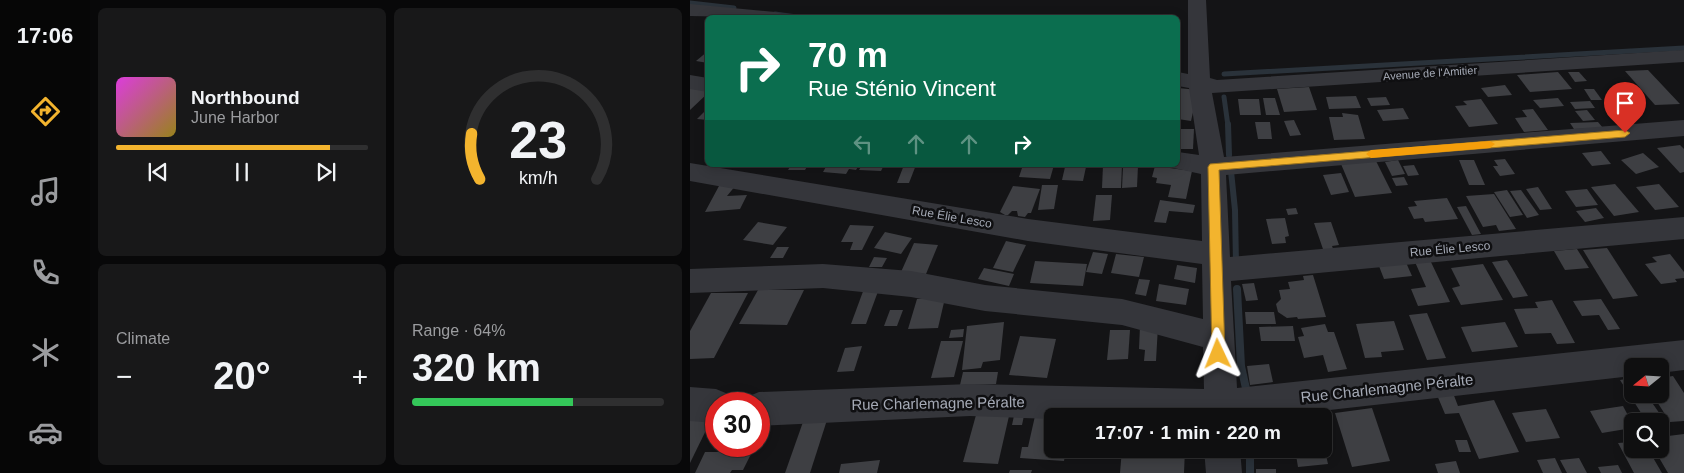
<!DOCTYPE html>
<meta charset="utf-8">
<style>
:root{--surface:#0f0f10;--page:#181819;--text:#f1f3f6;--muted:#9b9c9f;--line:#2f2f30;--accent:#f3b42e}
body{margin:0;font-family:Helvetica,sans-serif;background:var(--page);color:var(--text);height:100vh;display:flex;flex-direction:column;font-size:19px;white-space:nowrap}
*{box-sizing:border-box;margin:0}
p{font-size:16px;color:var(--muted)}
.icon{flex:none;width:28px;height:28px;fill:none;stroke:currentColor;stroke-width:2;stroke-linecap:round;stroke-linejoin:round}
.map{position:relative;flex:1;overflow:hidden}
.drawer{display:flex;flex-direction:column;gap:8px;padding:8px;background:#080809;width:600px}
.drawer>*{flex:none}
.hud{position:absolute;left:15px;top:15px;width:475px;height:152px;border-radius:8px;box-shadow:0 2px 12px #0003,0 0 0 1px var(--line);background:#0b6e4f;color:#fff;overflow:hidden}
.needle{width:32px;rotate:252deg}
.controls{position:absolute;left:934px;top:358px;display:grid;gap:10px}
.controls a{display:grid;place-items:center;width:45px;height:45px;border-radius:8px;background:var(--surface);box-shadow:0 2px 12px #0003,0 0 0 1px var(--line);font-size:25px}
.speed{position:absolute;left:15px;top:392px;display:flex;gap:10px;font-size:25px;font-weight:700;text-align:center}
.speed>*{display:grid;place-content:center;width:65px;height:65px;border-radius:50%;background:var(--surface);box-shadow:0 2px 12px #0003,0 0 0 1px var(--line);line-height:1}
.speed .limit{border:8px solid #d22;background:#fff;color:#111}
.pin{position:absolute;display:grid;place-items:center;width:42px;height:42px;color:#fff;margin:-51px -21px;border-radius:50% 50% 50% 0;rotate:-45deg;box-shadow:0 0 5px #0007}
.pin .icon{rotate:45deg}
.me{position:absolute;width:55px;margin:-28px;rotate:358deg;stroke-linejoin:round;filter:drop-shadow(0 0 4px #0008)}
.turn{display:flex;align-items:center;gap:18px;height:105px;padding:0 20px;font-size:22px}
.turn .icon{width:65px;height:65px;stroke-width:2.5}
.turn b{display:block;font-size:35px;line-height:42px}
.lanes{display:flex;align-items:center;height:48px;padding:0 20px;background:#0003;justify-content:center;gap:25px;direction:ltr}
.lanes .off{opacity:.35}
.big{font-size:38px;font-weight:600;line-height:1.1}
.drawer .card{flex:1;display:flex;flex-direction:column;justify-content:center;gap:8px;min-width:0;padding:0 18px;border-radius:8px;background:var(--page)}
.drawer .dial{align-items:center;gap:0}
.dial svg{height:130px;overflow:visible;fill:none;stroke:var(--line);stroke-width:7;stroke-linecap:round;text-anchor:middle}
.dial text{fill:var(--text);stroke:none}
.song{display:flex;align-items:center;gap:15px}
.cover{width:60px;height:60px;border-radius:8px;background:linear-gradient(135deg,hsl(300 70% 55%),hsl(50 70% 35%))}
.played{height:5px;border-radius:2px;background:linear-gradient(90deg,var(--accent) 85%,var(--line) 85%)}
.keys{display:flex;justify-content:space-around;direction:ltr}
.heat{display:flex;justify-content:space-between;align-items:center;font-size:28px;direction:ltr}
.charge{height:8px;border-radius:4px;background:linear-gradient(90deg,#34c759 64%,var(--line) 0)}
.drawer .tiles{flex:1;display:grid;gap:8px;grid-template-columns:repeat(2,1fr)}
.trip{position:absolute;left:354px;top:408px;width:288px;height:50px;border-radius:8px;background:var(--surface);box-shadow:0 2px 12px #0003,0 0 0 1px var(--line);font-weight:600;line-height:50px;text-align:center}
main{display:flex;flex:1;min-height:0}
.tabs{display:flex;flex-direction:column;width:90px;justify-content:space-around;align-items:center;background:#060606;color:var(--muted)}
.tabs .icon{width:35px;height:35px}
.tabs .current{color:var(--accent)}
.tabs b{font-size:22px;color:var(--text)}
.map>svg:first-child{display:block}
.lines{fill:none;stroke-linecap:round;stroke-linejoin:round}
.stream-far2{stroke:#2a323a;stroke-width:5}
.stream-far1{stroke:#2a323a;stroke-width:6}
.stream{stroke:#2a323a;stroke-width:8}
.building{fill:#3e3f43}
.minor{fill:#35363b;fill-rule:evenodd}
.route{fill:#f3b42e;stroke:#9e751e}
.slow{fill:#f59e0b}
.labels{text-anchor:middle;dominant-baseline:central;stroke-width:5;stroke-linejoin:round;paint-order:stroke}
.far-street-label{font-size:11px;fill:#a5aab6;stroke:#0f0f11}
.street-label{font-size:12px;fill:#a5aab6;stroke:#0f0f11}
.near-street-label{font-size:15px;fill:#a5aab6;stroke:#0f0f11}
</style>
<main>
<nav class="tabs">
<b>17:06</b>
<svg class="icon current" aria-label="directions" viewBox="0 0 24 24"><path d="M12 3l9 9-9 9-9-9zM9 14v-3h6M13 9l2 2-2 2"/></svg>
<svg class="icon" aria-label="music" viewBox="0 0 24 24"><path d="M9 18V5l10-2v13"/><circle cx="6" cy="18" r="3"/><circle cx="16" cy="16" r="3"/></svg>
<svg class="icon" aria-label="phone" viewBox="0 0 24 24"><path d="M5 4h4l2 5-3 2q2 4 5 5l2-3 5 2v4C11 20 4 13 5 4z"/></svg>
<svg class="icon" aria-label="climate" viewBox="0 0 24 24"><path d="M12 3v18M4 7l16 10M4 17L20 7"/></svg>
<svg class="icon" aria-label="car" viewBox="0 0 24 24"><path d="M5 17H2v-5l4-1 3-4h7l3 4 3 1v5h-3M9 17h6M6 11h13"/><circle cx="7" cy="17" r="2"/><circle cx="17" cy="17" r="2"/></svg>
</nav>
<section class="drawer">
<div class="tiles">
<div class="card">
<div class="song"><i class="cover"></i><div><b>Northbound</b><p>June Harbor</p></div></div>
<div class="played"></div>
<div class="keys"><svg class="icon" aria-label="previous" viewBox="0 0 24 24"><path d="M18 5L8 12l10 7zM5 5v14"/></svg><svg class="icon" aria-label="pause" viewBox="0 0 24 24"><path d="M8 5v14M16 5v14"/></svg><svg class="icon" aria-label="next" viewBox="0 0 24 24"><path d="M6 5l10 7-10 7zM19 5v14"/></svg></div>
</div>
<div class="card dial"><svg viewBox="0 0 100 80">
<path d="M14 69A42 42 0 1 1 86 69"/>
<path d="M14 69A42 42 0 0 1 9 41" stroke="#f3b42e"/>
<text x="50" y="56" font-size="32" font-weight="700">23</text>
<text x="50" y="72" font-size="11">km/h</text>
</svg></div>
<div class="card"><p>Climate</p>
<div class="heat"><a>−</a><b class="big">20°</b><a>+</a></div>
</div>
<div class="card"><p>Range · 64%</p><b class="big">320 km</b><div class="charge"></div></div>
</div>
</section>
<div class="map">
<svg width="994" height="473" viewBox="0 0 994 473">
<rect width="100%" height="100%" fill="#141416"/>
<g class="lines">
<g class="stream-far2">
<path d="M 0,3 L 44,8"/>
<path d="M 85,14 L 114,18"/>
<path d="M 534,74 L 994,48"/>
<path d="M 534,97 L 538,126"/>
</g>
<g class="stream-far1">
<path d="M 538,124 L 539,155"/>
<path d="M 541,171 L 545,210 L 546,264"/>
</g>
<g class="stream">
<path d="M 547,289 L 551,366 L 557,393"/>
<path d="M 560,449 L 560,473"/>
</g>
</g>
<g class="building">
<path d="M 18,51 L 18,63 L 6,61 Z"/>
<path d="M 958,70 L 990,104 L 965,105 L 935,71 Z"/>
<path d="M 868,72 L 882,89 L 840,92 L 827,75 Z"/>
<path d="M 878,72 L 889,72 L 897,81 L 885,82 Z"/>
<path d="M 815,85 L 822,95 L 798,97 L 791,88 Z"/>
<path d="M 619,87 L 627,110 L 594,112 L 587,89 Z"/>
<path d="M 0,88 L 18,90 L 18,93 L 0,110 Z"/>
<path d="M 488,88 L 508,90 L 501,121 L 488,119 Z"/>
<path d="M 894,89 L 904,89 L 912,100 L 901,100 Z"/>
<path d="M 666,96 L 671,108 L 639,109 L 636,97 Z"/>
<path d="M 696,97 L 700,105 L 681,106 L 677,98 Z"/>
<path d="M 573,98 L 585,98 L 590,115 L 576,115 Z"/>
<path d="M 868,98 L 874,106 L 850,108 L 843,100 Z"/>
<path d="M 548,99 L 569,99 L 571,115 L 550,115 Z"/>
<path d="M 791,99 L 808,124 L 779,127 L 765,106 L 777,105 L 773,101 Z"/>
<path d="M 900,101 L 905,108 L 885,109 L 880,102 Z"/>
<path d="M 934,104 L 943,115 L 933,116 L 925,105 Z"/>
<path d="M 18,108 L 18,120 L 7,119 Z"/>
<path d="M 713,108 L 719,119 L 693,121 L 687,110 Z"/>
<path d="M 843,109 L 858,130 L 834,132 L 825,118 L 837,117 L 832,110 Z"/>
<path d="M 897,110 L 905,120 L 893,121 L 885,111 Z"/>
<path d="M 652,113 L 668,115 L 675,139 L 644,140 L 639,117 L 653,117 Z"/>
<path d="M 604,120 L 611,135 L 600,136 L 594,121 Z"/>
<path d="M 565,122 L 580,122 L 582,139 L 568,139 Z"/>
<path d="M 908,122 L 913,128 L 884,129 L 880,123 Z"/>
<path d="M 490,129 L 504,129 L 503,149 L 489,149 Z"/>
<path d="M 990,145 L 994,149 L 994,172 L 990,173 L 967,148 Z"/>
<path d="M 911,151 L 921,164 L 902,166 L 892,153 Z"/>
<path d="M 953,153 L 969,167 L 946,174 L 931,160 Z"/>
<path d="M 815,159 L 825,174 L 810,176 L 803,166 L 808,166 L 804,160 Z"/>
<path d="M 708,160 L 715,174 L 702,176 L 695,162 Z"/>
<path d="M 769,160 L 784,160 L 795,185 L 779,185 Z"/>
<path d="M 686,161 L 702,193 L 665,197 L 651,164 Z"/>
<path d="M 101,165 L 118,165 L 115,170 L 98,170 Z"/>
<path d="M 137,165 L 169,165 L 166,170 L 159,169 L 156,174 L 133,172 Z"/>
<path d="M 172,165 L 194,165 L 191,171 L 169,170 Z"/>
<path d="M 214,165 L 226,165 L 219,183 L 207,183 Z"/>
<path d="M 333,165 L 364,165 L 360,179 L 329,177 Z"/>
<path d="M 413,165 L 432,165 L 431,188 L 412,188 Z"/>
<path d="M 724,165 L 729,175 L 718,176 L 713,166 Z"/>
<path d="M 448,166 L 447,187 L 432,188 L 433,167 Z"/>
<path d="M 465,166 L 502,171 L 496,199 L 478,197 L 481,185 L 466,183 L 467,178 L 462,177 Z"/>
<path d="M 375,167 L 396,167 L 393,181 L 372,180 Z"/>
<path d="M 651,173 L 659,192 L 641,195 L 633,175 Z"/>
<path d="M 714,177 L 718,185 L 706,186 L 702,178 Z"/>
<path d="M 925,184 L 949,212 L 924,216 L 901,187 Z"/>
<path d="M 969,184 L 989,207 L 965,210 L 946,187 Z"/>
<path d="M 46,185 L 37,196 L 57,195 L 50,209 L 15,212 L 29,186 Z"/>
<path d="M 352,185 L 368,185 L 364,209 L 348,210 Z"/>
<path d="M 323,186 L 350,189 L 341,213 L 338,213 L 335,217 L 328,216 L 327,211 L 322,211 L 318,215 L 315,215 L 310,212 Z"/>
<path d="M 848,187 L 862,209 L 850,210 L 836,189 Z"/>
<path d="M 897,189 L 908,205 L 886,207 L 875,191 Z"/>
<path d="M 817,190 L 833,215 L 820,217 L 804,192 Z"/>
<path d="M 831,190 L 849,215 L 837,218 L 820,191 Z"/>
<path d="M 804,194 L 826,229 L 809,231 L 806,225 L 793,227 L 776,196 Z"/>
<path d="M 406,195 L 422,195 L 420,220 L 403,221 Z"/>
<path d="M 757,198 L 768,219 L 735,222 L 733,218 L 724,219 L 718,207 L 727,206 L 724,201 Z"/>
<path d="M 470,200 L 505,205 L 503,213 L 479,211 L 476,223 L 464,222 Z"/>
<path d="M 776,206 L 791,234 L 782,235 L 767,207 Z"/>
<path d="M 606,208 L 608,214 L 598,215 L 596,209 Z"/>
<path d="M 906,208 L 914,218 L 895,222 L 886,211 Z"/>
<path d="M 595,218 L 599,236 L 595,237 L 596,243 L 582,244 L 576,219 Z"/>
<path d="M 68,222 L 97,227 L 83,245 L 53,240 Z"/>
<path d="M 641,222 L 649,245 L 642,246 L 644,251 L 634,252 L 624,223 Z"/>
<path d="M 160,225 L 184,226 L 172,250 L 160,250 L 163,242 L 151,242 Z"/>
<path d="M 195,232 L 222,238 L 211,254 L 184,248 Z"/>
<path d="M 316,241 L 336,245 L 323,272 L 303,268 Z"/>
<path d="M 224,243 L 248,245 L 236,274 L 211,272 Z"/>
<path d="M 87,247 L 99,247 L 93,258 L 80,258 Z"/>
<path d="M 917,248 L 948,296 L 923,299 L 893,250 Z"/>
<path d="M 887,249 L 899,268 L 875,270 L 864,251 Z"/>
<path d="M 403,252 L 418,254 L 412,274 L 396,272 Z"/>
<path d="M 426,254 L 454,257 L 449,277 L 421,273 Z"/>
<path d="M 980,254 L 994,272 L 994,278 L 985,279 L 987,282 L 971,284 L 955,264 L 967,262 L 962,257 Z"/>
<path d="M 184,257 L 197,258 L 192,267 L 179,267 Z"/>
<path d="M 714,258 L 722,276 L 694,279 L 687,261 Z"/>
<path d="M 740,260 L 760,302 L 728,306 L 721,289 L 736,287 L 725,262 Z"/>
<path d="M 817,260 L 822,268 L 838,296 L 823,298 L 802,262 Z"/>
<path d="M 345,261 L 397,264 L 393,286 L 340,283 Z"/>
<path d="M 793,264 L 813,300 L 771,305 L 762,288 L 770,286 L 761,268 Z"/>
<path d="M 487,265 L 507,268 L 505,283 L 484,279 Z"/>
<path d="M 294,268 L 324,274 L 319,286 L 288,279 Z"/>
<path d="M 623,275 L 636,317 L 608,319 L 607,317 L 597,318 L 588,312 L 586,304 L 591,299 L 589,290 L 600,289 L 598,282 L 614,280 L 613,276 Z"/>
<path d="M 449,279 L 460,280 L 456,296 L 445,294 Z"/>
<path d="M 564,283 L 568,300 L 556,301 L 552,284 Z"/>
<path d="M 469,284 L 499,289 L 496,305 L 466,301 Z"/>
<path d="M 175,286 L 190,286 L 176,324 L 161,324 Z"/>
<path d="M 68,290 L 114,290 L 97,325 L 49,324 Z"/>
<path d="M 21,293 L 58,293 L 24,358 L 0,359 L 0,331 Z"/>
<path d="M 255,298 L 248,328 L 218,329 L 227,299 Z"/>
<path d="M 911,299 L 930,329 L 918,330 L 909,315 L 892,316 L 883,301 Z"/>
<path d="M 862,300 L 885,343 L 867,344 L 861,333 L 835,334 L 824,309 L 848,308 L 845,302 Z"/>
<path d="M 200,310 L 213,310 L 207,326 L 194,326 Z"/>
<path d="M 555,312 L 584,312 L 586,324 L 556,324 Z"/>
<path d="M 737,313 L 756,358 L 737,360 L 719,315 Z"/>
<path d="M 704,321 L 714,350 L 691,352 L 692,357 L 675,358 L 666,324 Z"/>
<path d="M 314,322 L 310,360 L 293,362 L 291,368 L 272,370 L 277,326 Z"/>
<path d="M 815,322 L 828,347 L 782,352 L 771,327 Z"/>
<path d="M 635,324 L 638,332 L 644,332 L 657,369 L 638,372 L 633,355 L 614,358 L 608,337 L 614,336 L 611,328 Z"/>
<path d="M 450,326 L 468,326 L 466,361 L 454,361 L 455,350 L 449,349 Z"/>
<path d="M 603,326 L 605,341 L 571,341 L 569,327 Z"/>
<path d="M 274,329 L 273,337 L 259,338 L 261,330 Z"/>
<path d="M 420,330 L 440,330 L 438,359 L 417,360 Z"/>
<path d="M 330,336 L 366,339 L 357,378 L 319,375 Z"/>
<path d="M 251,341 L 273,341 L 264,377 L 241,378 Z"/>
<path d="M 172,346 L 164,371 L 147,372 L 155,348 Z"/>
<path d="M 579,364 L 583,382 L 560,385 L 557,366 Z"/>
<path d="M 273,372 L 308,372 L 306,384 L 270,385 Z"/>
<path d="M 983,376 L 994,393 L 994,421 L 980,422 L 962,394 L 970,394 L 970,378 Z"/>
<path d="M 942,378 L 942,394 L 956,394 L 972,417 L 955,419 L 930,380 Z"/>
<path d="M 763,393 L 768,406 L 804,400 L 829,452 L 789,459 L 769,413 L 755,414 L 747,395 Z"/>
<path d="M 933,406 L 942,423 L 942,428 L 912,433 L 900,411 Z"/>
<path d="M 682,408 L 700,461 L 662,467 L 645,413 Z"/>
<path d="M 856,409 L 870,438 L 836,442 L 822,413 Z"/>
<path d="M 325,411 L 335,411 L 332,425 L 322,425 Z"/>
<path d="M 286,415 L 319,416 L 308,464 L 273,462 Z"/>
<path d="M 345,416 L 362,417 L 362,449 L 376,449 L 374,461 L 330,458 L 332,447 L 338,447 Z"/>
<path d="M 0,420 L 21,420 L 0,463 Z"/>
<path d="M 137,420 L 120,473 L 95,473 L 113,422 Z"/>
<path d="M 994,434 L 994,473 L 978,473 L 964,449 L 970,449 L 970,437 Z"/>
<path d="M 765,440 L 777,440 L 781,452 L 769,452 Z"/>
<path d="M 633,442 L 638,464 L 608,467 L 605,449 L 632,449 Z"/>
<path d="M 942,442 L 942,449 L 958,449 L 972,473 L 944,473 L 928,443 Z"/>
<path d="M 432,449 L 495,449 L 494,473 L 430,473 Z"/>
<path d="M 15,452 L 62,452 L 53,470 L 42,470 L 40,473 L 5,473 Z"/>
<path d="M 865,458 L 872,473 L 853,473 L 847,460 Z"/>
<path d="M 889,458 L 897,473 L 877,473 L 870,460 Z"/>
<path d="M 190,460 L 187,473 L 149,473 L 151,464 Z"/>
<path d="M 766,461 L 770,473 L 748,473 L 745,464 Z"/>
<path d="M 928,465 L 932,473 L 911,473 L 908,467 Z"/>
<rect x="566" y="469" width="20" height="4"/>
<path d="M 320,470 L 342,470 L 341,473 L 319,473 Z"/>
</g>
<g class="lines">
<g class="minor">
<path d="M 498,0 L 516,0 L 520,78 L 527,80 L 994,50 L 994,62 L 522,93 L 534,157 L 994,120 L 994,136 L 536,175 L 540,257 L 994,217 L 994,239 L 541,281 L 547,388 L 994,340 L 994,370 L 970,373 L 970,366 L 942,366 L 942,376 L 586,416 L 362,416 L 362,419 L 280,416 L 69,426 L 69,404 L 54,404 L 57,397 L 69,392 L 280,384 L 514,389 L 513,347 L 432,325 L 295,311 L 221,297 L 133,288 L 0,293 L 0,269 L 133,264 L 221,271 L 295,285 L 432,299 L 513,319 L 512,264 L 338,241 L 0,181 L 0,163 L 338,219 L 512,241 L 511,174 L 479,167 L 478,165 L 488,165 L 488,152 L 509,155 L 499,88 L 488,86 L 488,72 L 498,74 Z"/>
<path d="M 0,4 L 85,12 L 92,14 L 94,18 L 0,16 Z"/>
<path d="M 0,75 L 18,78 L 18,92 L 0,89 Z"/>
<path d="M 0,387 L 26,389 L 38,394 L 42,404 L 26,404 L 26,423 L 0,421 Z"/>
<path d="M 514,449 L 550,449 L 552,473 L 516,473 Z"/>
</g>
</g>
<path class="route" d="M 935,130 L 940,133 L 935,137 L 529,170 L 535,354 L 533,358 L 528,360 L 524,358 L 522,354 L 518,167 L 520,164 Z"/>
<path class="slow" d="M 800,141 L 805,144 L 800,148 L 681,158 L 676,154 L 681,150 Z"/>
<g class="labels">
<g class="far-street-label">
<text transform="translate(740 73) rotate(-4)">Avenue de l'Amitier</text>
</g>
<g class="street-label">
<text transform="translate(262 217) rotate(10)">Rue Élie Lesco</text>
<text transform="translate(760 249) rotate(-5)">Rue Élie Lesco</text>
</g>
<g class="near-street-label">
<text transform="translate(697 388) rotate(-6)">Rue Charlemagne Péralte</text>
<text transform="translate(248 403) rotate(-1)">Rue Charlemagne Péralte</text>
</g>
</g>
</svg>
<div class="controls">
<a><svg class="needle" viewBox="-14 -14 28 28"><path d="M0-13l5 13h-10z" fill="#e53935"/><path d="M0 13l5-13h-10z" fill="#9b9c9f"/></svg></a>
<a><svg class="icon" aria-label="search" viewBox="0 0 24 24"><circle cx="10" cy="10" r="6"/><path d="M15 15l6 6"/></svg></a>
</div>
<div class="speed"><div class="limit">30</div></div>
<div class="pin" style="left:935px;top:133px;background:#d93025"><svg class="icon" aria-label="arrive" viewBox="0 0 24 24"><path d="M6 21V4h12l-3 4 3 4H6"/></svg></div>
<svg class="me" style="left:528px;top:354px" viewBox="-20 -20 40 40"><path d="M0-17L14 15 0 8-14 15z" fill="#f3b42e" stroke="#fff" stroke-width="4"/></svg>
<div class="trip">17:07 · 1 min · 220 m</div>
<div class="hud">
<div class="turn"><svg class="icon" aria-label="right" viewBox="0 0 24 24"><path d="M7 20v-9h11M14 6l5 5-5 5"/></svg><div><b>70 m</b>Rue Sténio Vincent</div></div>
<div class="lanes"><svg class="icon off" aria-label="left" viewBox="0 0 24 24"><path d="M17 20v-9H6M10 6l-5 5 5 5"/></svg><svg class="icon off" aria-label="ahead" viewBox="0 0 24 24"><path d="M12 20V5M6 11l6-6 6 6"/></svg><svg class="icon off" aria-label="ahead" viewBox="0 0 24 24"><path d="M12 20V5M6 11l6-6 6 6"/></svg><svg class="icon" aria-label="right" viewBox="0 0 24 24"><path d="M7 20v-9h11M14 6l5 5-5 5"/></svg></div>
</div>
</div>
</main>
